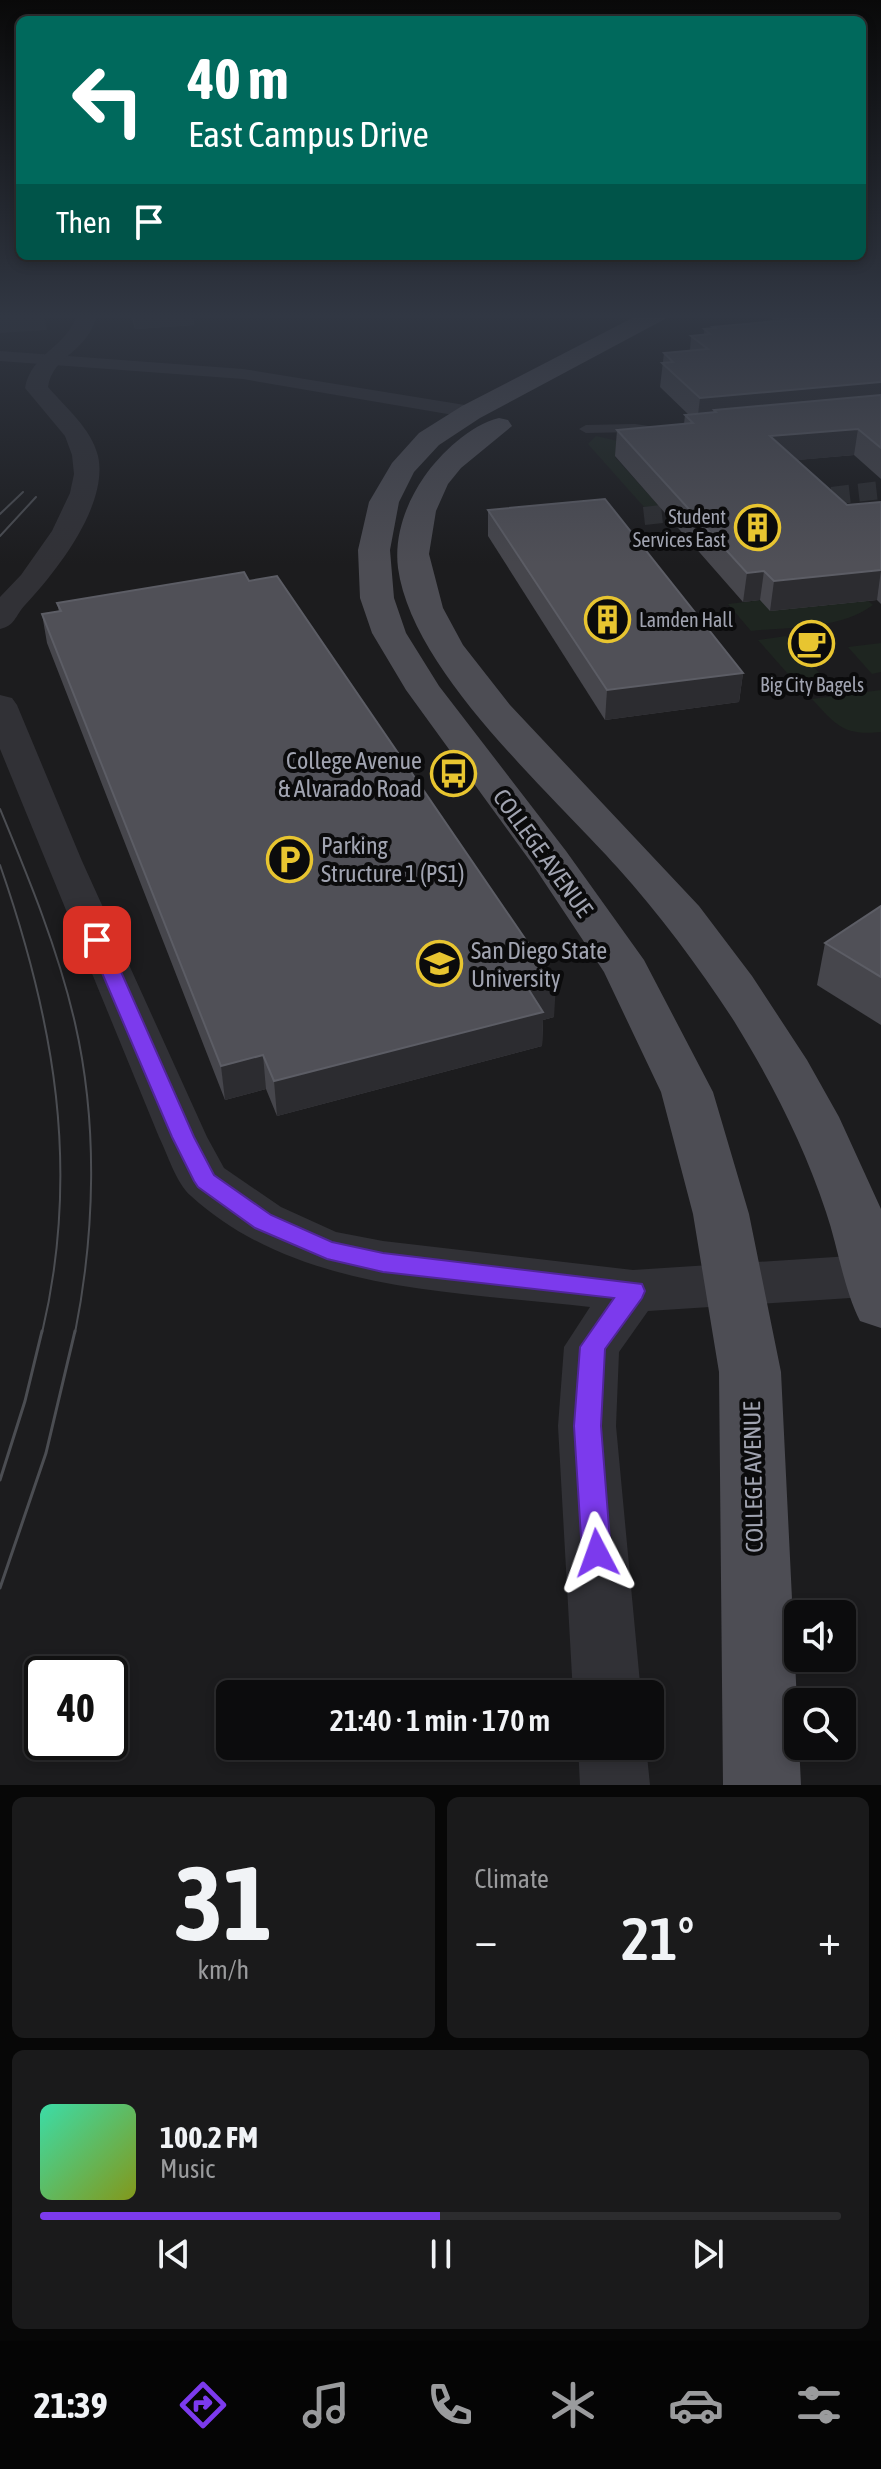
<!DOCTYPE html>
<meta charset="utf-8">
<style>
:root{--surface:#0c0c0d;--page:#1a1a1b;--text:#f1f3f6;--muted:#9a9b9d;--line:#2c2c2e;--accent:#7c3aed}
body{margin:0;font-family:"Asap Condensed",sans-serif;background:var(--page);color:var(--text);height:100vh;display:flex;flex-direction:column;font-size:30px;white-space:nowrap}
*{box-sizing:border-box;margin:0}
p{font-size:26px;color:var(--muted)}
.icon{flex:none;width:44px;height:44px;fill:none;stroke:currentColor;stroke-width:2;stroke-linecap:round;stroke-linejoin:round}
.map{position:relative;height:1785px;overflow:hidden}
.details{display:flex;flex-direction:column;gap:12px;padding:12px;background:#070707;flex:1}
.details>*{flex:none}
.banner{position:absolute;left:16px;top:16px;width:850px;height:244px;border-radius:12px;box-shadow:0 4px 12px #0003,0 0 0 2px var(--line);background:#00695c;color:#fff;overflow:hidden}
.buttons{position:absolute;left:784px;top:1600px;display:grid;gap:16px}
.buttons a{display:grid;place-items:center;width:72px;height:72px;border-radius:12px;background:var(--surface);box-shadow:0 4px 12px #0003,0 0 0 2px var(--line);font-size:40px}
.speed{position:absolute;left:24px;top:1656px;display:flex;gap:16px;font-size:40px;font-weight:700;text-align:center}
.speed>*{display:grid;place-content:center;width:104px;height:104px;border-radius:50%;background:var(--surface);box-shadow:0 4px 12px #0003,0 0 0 2px var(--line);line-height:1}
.speed .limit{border:4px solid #111;border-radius:12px;background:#fff;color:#111}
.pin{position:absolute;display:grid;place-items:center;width:68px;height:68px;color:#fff;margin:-34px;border-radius:16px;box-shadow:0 4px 12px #0006}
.me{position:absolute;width:88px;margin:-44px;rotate:356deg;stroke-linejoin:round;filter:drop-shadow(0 0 6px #0008)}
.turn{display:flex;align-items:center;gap:28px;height:168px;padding:0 40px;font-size:36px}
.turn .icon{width:104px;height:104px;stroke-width:2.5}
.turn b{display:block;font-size:56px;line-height:68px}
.then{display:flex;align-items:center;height:76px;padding:0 40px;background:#0003;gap:16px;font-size:30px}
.big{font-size:60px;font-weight:600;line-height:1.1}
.details .widget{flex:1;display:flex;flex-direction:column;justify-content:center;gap:12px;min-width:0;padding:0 28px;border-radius:12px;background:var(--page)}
.details .dial{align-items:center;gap:0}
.dial b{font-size:104px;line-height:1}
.song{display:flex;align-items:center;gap:24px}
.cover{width:96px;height:96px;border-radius:12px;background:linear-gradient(135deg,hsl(160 70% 55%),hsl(70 70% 35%))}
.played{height:8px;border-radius:4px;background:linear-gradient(90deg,var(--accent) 50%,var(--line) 50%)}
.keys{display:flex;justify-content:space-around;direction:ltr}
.heat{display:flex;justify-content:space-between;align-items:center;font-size:44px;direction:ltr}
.details .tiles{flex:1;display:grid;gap:12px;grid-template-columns:1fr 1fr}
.widget:last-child{grid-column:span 2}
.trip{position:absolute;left:216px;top:1680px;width:448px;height:80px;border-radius:12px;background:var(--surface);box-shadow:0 4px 12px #0003,0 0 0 2px var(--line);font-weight:600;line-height:80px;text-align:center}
.tab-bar{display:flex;height:128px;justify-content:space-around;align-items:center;background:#050505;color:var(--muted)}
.tab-bar .icon{width:56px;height:56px}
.tab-bar .on{color:var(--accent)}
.tab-bar b{font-size:36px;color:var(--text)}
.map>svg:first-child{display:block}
.built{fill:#1c1c1e;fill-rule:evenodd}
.green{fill:#1e2520}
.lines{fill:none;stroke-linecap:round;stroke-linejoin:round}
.pedestrian-tunnel{stroke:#2d2e31;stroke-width:18;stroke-dasharray:18 9;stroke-linecap:butt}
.pedestrian{fill:#313136;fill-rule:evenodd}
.minor{fill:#313136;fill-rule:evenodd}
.tertiary{fill:#313136;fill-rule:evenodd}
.primary{fill:#4d4d54;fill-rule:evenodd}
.tram-far1{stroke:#4b4d52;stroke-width:2}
.tram{stroke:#4b4d52;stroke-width:3}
.wall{fill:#46464c}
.shaded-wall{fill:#2c2c30}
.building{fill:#505057;stroke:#5c5d65;stroke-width:2}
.route{fill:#7c3aed;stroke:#51269a;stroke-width:2}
.labels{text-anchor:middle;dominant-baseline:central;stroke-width:8;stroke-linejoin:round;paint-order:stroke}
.far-poi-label{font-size:20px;fill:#a1a4b1;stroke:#0b0b0c;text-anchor:end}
.poi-label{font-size:24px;fill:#a1a4b1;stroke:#0b0b0c;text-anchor:start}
.street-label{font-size:24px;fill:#a1a4b1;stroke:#0b0b0c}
</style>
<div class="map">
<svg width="881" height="1785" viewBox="0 0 881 1785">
<rect width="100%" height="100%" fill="#101011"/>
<path class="built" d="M 0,314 L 881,314 L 881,1785 L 0,1785 ZM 798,1614 L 842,1614 L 842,1658 L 798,1658 ZM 42,1674 L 110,1674 L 110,1742 L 42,1742 ZM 230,1694 L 650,1694 L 650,1746 L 230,1746 ZM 798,1702 L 842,1702 L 842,1746 L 798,1746 Z"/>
<g class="green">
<path d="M 596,436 L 631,444 L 615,457 L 659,506 L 644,507 L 588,444 Z"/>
<path d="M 855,589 L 873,605 C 841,629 790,627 751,631 L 728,604 L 831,592 L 842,603 L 856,602 Z"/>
<path d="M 786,636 L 832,687 L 803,691 L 758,640 Z"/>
<path d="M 881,643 L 881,672 L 872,674 L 848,647 Z"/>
<path d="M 881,690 L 881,732 C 843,736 836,725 812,699 Z"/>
</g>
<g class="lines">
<g class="pedestrian-tunnel">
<path d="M 805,499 L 881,490"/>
<path d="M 644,516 L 697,510"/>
</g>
<path class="pedestrian" d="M 635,424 L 668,429 L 675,433 L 668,437 L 635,432 L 586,433 L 579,429 L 586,425 Z"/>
<path class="minor" d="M 0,351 L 243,369 L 471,406 L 481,412 L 471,418 L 243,379 L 0,361 Z"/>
<g class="tertiary">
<path d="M 77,314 L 97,314 C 88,354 53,354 48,387 C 66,408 91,428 98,456 C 109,505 56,572 25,605 C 15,616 15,626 0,629 L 0,597 L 21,575 L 52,531 L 70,493 L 74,474 L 72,455 L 65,436 L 25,388 C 31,353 68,347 77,314 Z"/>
<path d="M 0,695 L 12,698 L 17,705 L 82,861 L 207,1137 L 224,1168 L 281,1207 L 336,1232 L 383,1241 L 633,1270 L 881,1254 L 881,1296 L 648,1311 L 619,1352 L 616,1426 L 641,1694 L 573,1694 L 558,1426 L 564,1347 L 590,1307 C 455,1291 298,1293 191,1196 C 176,1183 168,1155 159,1137 L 0,749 Z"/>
<path d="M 578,1746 L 646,1746 L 650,1785 L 580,1785 Z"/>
</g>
<g class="primary">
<path d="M 640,314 L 668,314 L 665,319 L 480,418 L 439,445 L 414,472 L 399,502 L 390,550 L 394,598 L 406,633 L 439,686 L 566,851 L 644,960 L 713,1092 L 749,1214 L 781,1372 L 801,1785 L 723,1785 L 719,1372 L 693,1214 L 661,1092 L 604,972 L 533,865 L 406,690 L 372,633 L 360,598 L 358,550 L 369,502 L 392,463 L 419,433 L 462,406 Z"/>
<path d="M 499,418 L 508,420 L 512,426 L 461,468 L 448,484 L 436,511 L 429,554 L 443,608 L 463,645 L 510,705 L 699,906 L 752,976 L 807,1060 L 839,1117 L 881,1209 L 881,1328 L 860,1321 C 843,1287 838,1247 826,1212 C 804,1145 771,1081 734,1021 C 699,967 660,915 617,867 C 549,791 412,671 398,568 C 394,536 406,503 424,477 C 441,453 470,425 499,418 Z"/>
</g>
<g class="tram-far1">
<path d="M 0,514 L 23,492"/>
<path d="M 0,536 L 36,497"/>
<path d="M 0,809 C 29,879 58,949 75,1023 C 98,1124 95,1232 75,1333"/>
<path d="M 0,865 C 54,1020 81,1169 42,1333"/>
</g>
<g class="tram">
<path d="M 0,1480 L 25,1401 L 42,1331"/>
<path d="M 0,1588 L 46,1453 L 75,1331"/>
</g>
</g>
<g class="wall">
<path d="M 131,314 L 193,314 L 194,325 L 135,329 Z"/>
<path d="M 773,314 L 881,314 L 881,479 L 854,455 L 796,460 L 847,505 L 881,502 L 881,604 L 877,600 L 770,611 L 760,600 L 743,602 L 615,456 L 617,430 L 684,424 L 685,415 L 689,415 L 660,387 L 664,353 L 690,351 L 691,336 L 704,335 L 704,329 L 713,329 L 713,327 L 772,322 Z"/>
<path d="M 488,510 L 743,673 L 739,702 L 605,720 L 488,536 Z"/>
<path d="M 57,603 L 554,1017 L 543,1020 L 542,1046 L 277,1116 L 266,1089 L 225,1100 L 47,643 L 42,614 L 59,612 Z"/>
<path d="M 881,906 L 881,1025 L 817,985 L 825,943 Z"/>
</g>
<g class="shaded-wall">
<path d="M 0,314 L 44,314 L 47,330 L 0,333 Z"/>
<path d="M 133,314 L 193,314 L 194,325 L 135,329 Z"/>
<path d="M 881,382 L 881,407 L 716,412 L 714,410 L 712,422 L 697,423 L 700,398 Z"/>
<path d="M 858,429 L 854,455 L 766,463 L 770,436 Z"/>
<path d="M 881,570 L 877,600 L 770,611 L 774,581 Z"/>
<path d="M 764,571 L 760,600 L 743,602 L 747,573 Z"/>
<path d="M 743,673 L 739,702 L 605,720 L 607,690 Z"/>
<path d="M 556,984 L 554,1017 L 543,1020 L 542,1046 L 277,1116 L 274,1081 L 529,990 Z"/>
<path d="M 263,1055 L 266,1089 L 225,1100 L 221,1066 Z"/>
</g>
<g class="building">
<path d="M 779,314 L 881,314 L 881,382 L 700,398 L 662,363 L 673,362 L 664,353 L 708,349 L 691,336 L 710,334 L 704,329 L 715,328 L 713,327 L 787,320 Z"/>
<path d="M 881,395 L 881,448 L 858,429 L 770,436 L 847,505 L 881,502 L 881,570 L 774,581 L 764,571 L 747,573 L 617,430 L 693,423 L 685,415 L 716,412 L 714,410 Z"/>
<path d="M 605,499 L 743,673 L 607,690 L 488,510 Z"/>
<path d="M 244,572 L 249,581 L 277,576 L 556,984 L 529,990 L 543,1012 L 274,1081 L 263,1055 L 221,1066 L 42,614 L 61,611 L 57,603 Z"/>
<path d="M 881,906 L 881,977 L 825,943 Z"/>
</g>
<linearGradient id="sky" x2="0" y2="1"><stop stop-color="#090909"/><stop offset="0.56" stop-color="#313743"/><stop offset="1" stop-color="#313743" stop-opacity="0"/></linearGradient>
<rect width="881" height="564" fill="url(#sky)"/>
<path class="route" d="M 97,934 L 107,940 L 194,1137 L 214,1175 L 271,1215 L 332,1242 L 383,1253 L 642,1284 L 645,1291 L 642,1298 L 605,1349 L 601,1426 L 611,1553 L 607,1563 L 597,1567 L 587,1563 L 582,1553 L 574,1426 L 580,1347 L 614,1298 L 383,1272 L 327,1259 L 255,1228 L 198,1187 L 194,1181 L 172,1137 L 88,940 Z"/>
<defs>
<symbol id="building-ring" viewBox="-11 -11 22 22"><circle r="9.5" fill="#0b0b0c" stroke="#e8c530" stroke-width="1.5"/><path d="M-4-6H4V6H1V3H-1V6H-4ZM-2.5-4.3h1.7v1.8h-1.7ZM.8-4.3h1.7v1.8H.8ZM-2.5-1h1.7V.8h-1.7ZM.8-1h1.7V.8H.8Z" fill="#e8c530"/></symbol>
<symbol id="cafe-ring" viewBox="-11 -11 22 22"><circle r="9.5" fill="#0b0b0c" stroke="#e8c530" stroke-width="1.5"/><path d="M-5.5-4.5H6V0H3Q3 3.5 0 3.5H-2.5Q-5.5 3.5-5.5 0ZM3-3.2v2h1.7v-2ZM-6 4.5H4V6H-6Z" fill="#e8c530"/></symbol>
<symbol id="bus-ring" viewBox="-11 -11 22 22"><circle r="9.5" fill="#0b0b0c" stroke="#e8c530" stroke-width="1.5"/><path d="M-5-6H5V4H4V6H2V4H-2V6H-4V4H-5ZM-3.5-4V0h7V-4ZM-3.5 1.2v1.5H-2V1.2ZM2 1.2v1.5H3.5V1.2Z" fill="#e8c530"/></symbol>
<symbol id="parking-ring" viewBox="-11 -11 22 22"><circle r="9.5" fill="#0b0b0c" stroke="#e8c530" stroke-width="1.5"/><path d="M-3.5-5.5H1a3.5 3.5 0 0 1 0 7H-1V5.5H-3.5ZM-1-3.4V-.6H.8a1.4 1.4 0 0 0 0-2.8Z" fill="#e8c530"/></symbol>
<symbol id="university-ring" viewBox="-11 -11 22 22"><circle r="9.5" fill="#0b0b0c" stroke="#e8c530" stroke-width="1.5"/><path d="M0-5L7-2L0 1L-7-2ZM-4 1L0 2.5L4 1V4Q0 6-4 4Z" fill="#e8c530"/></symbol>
</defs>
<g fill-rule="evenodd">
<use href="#building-ring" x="732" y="502" width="51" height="51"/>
<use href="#building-ring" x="582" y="594" width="51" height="51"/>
<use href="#cafe-ring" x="786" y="618" width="51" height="51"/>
<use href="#bus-ring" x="428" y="748" width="51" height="51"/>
<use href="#parking-ring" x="264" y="834" width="51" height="51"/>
<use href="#university-ring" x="414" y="938" width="51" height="51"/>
</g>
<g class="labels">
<g class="far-poi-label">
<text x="726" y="516">Student<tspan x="726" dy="23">Services East</tspan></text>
<text x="639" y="619" text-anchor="start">Lamden Hall</text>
<text x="812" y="684" text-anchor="middle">Big City Bagels</text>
</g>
<g class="poi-label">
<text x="422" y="760" text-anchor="end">College Avenue<tspan x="422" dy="28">&amp; Alvarado Road</tspan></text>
<text x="321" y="845">Parking<tspan x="321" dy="28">Structure 1 (PS1)</tspan></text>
<text x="471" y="950">San Diego State<tspan x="471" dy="28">University</tspan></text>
</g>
<g class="street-label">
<text transform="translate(543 853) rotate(54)">COLLEGE AVENUE</text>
<text transform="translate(753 1477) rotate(-91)">COLLEGE AVENUE</text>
</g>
</g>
</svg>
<div class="buttons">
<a><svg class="icon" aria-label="sound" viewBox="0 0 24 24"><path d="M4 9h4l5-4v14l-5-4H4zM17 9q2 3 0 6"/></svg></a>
<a><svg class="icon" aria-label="search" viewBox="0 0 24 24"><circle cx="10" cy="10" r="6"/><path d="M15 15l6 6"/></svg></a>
</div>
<div class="speed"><div class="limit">40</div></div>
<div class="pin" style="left:97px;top:940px;background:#d93025"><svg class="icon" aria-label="arrive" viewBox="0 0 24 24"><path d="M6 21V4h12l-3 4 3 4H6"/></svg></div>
<svg class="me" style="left:597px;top:1553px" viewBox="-20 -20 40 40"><path d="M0-17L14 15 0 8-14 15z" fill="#7c3aed" stroke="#fff" stroke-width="4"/></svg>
<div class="trip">21:40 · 1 min · 170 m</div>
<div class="banner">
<div class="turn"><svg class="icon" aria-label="left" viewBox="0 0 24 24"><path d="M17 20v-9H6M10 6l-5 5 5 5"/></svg><div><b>40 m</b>East Campus Drive</div></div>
<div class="then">Then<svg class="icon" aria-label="arrive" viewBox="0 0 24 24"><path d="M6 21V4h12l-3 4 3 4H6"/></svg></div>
</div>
</div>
<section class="details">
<div class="tiles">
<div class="widget dial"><b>31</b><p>km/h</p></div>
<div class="widget"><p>Climate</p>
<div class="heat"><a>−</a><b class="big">21°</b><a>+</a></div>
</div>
<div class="widget">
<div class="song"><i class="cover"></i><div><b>100.2 FM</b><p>Music</p></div></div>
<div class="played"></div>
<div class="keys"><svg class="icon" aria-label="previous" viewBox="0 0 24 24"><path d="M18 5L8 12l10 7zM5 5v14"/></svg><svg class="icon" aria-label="pause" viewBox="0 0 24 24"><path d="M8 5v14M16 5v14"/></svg><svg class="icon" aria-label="next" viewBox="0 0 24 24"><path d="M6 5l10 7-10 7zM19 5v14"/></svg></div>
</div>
</div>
</section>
<nav class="tab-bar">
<b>21:39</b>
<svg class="icon on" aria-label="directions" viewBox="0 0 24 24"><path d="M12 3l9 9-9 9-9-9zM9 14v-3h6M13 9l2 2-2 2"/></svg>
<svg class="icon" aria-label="music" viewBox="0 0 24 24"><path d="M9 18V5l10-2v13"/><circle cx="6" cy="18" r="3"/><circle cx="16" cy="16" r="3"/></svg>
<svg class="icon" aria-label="phone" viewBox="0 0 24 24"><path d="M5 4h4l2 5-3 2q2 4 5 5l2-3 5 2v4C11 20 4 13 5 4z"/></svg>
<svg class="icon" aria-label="climate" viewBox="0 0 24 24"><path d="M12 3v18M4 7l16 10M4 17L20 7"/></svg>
<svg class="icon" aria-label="car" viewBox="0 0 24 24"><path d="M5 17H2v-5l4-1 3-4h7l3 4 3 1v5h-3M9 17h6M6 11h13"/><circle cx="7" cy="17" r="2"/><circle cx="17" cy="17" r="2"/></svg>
<svg class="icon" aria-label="filters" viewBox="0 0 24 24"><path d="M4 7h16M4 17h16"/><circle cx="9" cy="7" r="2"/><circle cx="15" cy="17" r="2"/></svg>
</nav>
